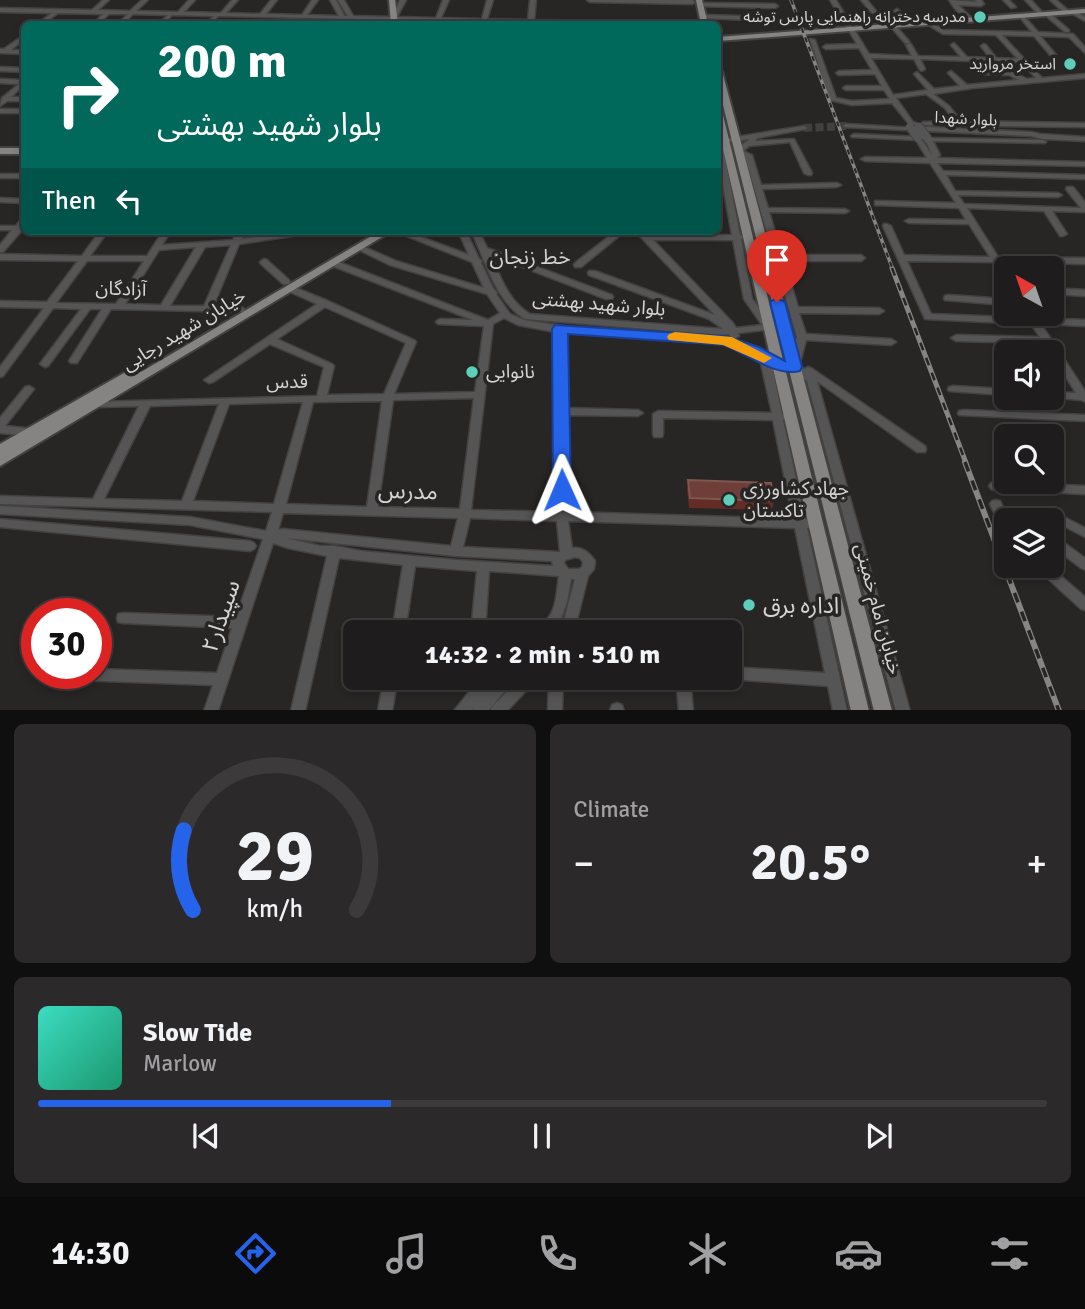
<!DOCTYPE html>
<meta charset="utf-8">
<style>
:root{--surface:#1e1c1c;--page:#2b2929;--text:#f1f3f6;--muted:#a1a1a3;--line:#3c3a3b;--accent:#2563eb}
body{margin:0;font-family:Signika,"Noto Sans Arabic",sans-serif;background:var(--page);color:var(--text);height:100vh;display:flex;flex-direction:column;font-size:26px;white-space:nowrap}
*{box-sizing:border-box;margin:0}
p{font-size:23px;color:var(--muted)}
.icon{flex:none;width:38px;height:38px;fill:none;stroke:currentColor;stroke-width:2;stroke-linecap:round;stroke-linejoin:round}
.map{position:relative;height:710px;overflow:hidden}
.sheet{display:flex;flex-direction:column;gap:14px;padding:14px;background:#100f0f;flex:1}
.sheet>*{flex:none}
.hud{position:absolute;left:21px;top:21px;width:700px;height:214px;border-radius:10px;box-shadow:0 4px 10px #0003,0 0 0 2px var(--line);background:#00695c;color:#fff;overflow:hidden}
.needle{width:46px;rotate:320deg}
.tools{position:absolute;left:994px;top:256px;display:grid;gap:14px}
.tools a{display:grid;place-items:center;width:70px;height:70px;border-radius:10px;background:var(--surface);box-shadow:0 4px 10px #0003,0 0 0 2px var(--line);font-size:35px}
.speed{position:absolute;left:21px;top:598px;display:flex;gap:14px;font-size:35px;font-weight:700;text-align:center}
.speed>*{display:grid;place-content:center;width:91px;height:91px;border-radius:50%;background:var(--surface);box-shadow:0 4px 10px #0003,0 0 0 2px var(--line);line-height:1}
.speed .limit{border:10px solid #d22;background:#fff;color:#111}
.pin{position:absolute;display:grid;place-items:center;width:60px;height:60px;color:#fff;margin:-72px -30px;border-radius:50% 50% 50% 0;rotate:-45deg;box-shadow:0 0 7px #0007}
.pin .icon{rotate:45deg}
.me{position:absolute;width:77px;margin:-38px;rotate:359deg;stroke-linejoin:round;filter:drop-shadow(0 0 5px #0008)}
.turn{display:flex;align-items:center;gap:24px;height:147px;padding:0 21px;font-size:32px}
.turn .icon{width:91px;height:91px;stroke-width:2.5}
.turn b{display:block;font-size:49px;line-height:60px}
.then{display:flex;align-items:center;height:66px;padding:0 21px;background:#0003;gap:14px;font-size:26px}
.big{font-size:52px;font-weight:700;line-height:1.1}
.sheet .widget{flex:1;display:flex;flex-direction:column;justify-content:center;gap:10px;min-width:0;padding:0 24px;border-radius:10px;background:var(--page)}
.sheet .dial{align-items:center;gap:0}
.dial svg{height:182px;overflow:visible;fill:none;stroke:var(--line);stroke-width:7;stroke-linecap:round;text-anchor:middle}
.dial text{fill:var(--text);stroke:none}
.song{display:flex;align-items:center;gap:21px}
.cover{width:84px;height:84px;border-radius:10px;background:linear-gradient(135deg,hsl(170 70% 55%),hsl(160 70% 35%))}
.played{height:7px;border-radius:4px;background:linear-gradient(90deg,var(--accent) 35%,var(--line) 35%)}
.keys{display:flex;justify-content:space-around;direction:ltr}
.heat{display:flex;justify-content:space-between;align-items:center;font-size:38px;direction:ltr}
.sheet .tiles{flex:1;display:grid;gap:14px;grid-template-columns:1fr 1fr}
.widget:last-child{grid-column:span 2}
.trip{position:absolute;left:343px;top:620px;width:399px;height:70px;border-radius:10px;background:var(--surface);box-shadow:0 4px 10px #0003,0 0 0 2px var(--line);font-weight:700;line-height:70px;text-align:center}
.dock{display:flex;height:112px;justify-content:space-around;align-items:center;background:#0c0b0b;color:var(--muted)}
.dock .icon{width:49px;height:49px}
.dock .current{color:var(--accent)}
.dock b{font-size:32px;color:var(--text)}
.map>svg:first-child{display:block}
.lines{fill:none;stroke-linecap:round;stroke-linejoin:round}
.minor-tunnel{stroke:#423f3f;stroke-width:8;stroke-dasharray:8 3.5;stroke-linecap:butt}
.minor-casing{stroke:#444141;stroke-width:3}
.major-casing{stroke:#444141;stroke-width:4}
.minor{fill:#565555;fill-rule:evenodd}
.major{fill:#868383;fill-rule:evenodd}
.rail-far2-casing{stroke:#868584;stroke-width:3.5}
.rail-far1-casing{stroke:#868584;stroke-width:5}
.rail-casing{stroke:#868584;stroke-width:6}
.rail-far2{stroke:#282525;stroke-width:2;stroke-dasharray:5;stroke-linecap:butt}
.rail-far1{stroke:#282525;stroke-width:2.5;stroke-dasharray:8;stroke-linecap:butt}
.rail{stroke:#282525;stroke-width:3.5;stroke-dasharray:10;stroke-linecap:butt}
.minor-bridge-casing{stroke:#444141;stroke-width:10;stroke-linecap:butt}
.minor-bridge{stroke:#565555;stroke-width:8}
.wall{fill:#632c25}
.building{fill:#6f3e38;stroke:#7f5650;stroke-width:2}
.route{fill:#2563eb;stroke:#184099;stroke-width:2}
.slow{fill:#f59e0b}
.poi-dot{fill:#5dceb9;stroke:#282525;stroke-width:2.5}
.labels{text-anchor:middle;dominant-baseline:central;stroke-width:7;stroke-linejoin:round;paint-order:stroke}
.far-poi-label{font-size:16px;fill:#d6d5d4;stroke:#282525;text-anchor:end}
.far-street-label{font-size:16px;fill:#d6d5d4;stroke:#282525}
.street-label{font-size:19px;fill:#d6d5d4;stroke:#282525}
.poi-label{font-size:19px;fill:#d6d5d4;stroke:#282525;text-anchor:start}
.neighbourhood-label{font-size:21px;fill:#d4d1d0;stroke:#282525}
.near-street-label{font-size:23px;fill:#d6d5d4;stroke:#282525}
.near-poi-label{font-size:23px;fill:#d6d5d4;stroke:#282525;text-anchor:start}
</style>
<div class="map">
<svg width="1085" height="711" viewBox="0 0 1085 711">
<rect width="100%" height="100%" fill="#282525"/>
<g class="lines">
<path class="minor-tunnel" d="M 804,128 L 846,126"/>
<defs>
<g id="minor">
<path d="M 103,0 L 109,0 L 98,10 L 130,11 L 142,0 L 148,0 L 136,11 L 178,12 L 189,0 L 195,0 L 184,12 L 221,13 L 232,0 L 238,0 L 226,13 L 260,14 L 271,0 L 277,0 L 266,14 L 302,15 L 312,0 L 318,0 L 307,15 L 339,16 L 330,0 L 336,0 L 344,16 L 348,16 L 338,0 L 344,0 L 353,16 L 392,17 L 400,0 L 406,0 L 397,17 L 436,18 L 443,0 L 449,0 L 441,18 L 482,19 L 487,0 L 493,0 L 487,19 L 528,20 L 530,0 L 536,0 L 534,20 L 652,22 L 655,24 L 598,24 L 218,16 L 211,24 L 206,24 L 214,16 L 172,15 L 164,24 L 159,24 L 168,15 L 133,14 L 123,24 L 118,24 L 128,14 L 109,14 L 98,24 L 93,24 L 103,14 L 58,13 L 43,24 L 38,24 L 52,13 L 0,12 L 0,8 L 92,10 Z"/>
<path d="M 587,0 L 692,0 L 695,2 L 692,4 L 590,2 Z"/>
<path d="M 830,0 L 836,0 L 869,54 L 912,56 L 906,45 L 909,43 L 911,44 L 918,56 L 961,57 L 951,45 L 954,43 L 967,57 L 990,58 L 981,46 L 984,44 L 986,45 L 996,58 L 1018,59 L 996,35 L 943,34 L 927,24 L 926,23 L 929,21 L 944,30 L 1032,32 L 1019,16 L 1022,14 L 1038,32 L 1073,34 L 1085,47 L 1085,53 L 1069,37 L 1040,36 L 1056,55 L 1053,57 L 1051,56 L 1034,36 L 1002,35 L 1042,78 L 1085,74 L 1085,78 L 973,88 L 933,94 L 949,106 L 961,121 L 1085,123 L 1085,127 L 925,125 L 922,123 L 923,122 L 954,121 L 945,108 L 926,94 L 896,98 L 913,122 L 927,127 L 1031,132 L 1040,134 L 1085,137 L 1085,141 L 1043,139 L 1031,136 L 844,127 L 843,126 L 846,124 L 917,128 L 909,124 L 892,103 L 852,105 L 830,100 L 810,39 L 815,40 L 836,98 L 852,101 L 890,99 L 884,90 L 846,90 L 843,88 L 846,86 L 882,86 L 875,74 L 839,75 L 836,73 L 839,71 L 872,70 L 859,48 L 826,49 L 823,47 L 826,45 L 857,44 ZM 871,58 L 914,59 L 920,70 L 922,71 L 925,69 L 920,59 L 1022,63 L 1036,78 L 1027,79 L 1010,71 L 981,71 L 979,72 L 979,74 L 1009,75 L 1019,80 L 967,85 L 951,71 L 948,73 L 960,86 L 934,89 L 917,72 L 914,74 L 928,90 L 893,95 Z"/>
<path d="M 861,0 L 867,0 L 876,11 L 876,13 L 872,13 Z"/>
<path d="M 949,0 L 977,2 L 975,0 L 981,0 L 984,4 L 981,6 L 958,5 L 973,19 L 974,20 L 971,22 L 955,9 Z"/>
<path d="M 1003,0 L 1009,0 L 1016,7 L 1011,8 Z"/>
<path d="M 1025,0 L 1031,0 L 1043,13 L 1043,15 L 1039,15 Z"/>
<path d="M 1050,0 L 1056,0 L 1070,12 L 1065,13 Z"/>
<path d="M 700,3 L 775,4 L 778,6 L 775,8 L 698,6 L 698,4 Z"/>
<path d="M 897,9 L 914,23 L 914,25 L 910,25 L 895,12 L 894,11 Z"/>
<path d="M 1073,10 L 1085,17 L 1085,21 L 1071,13 L 1070,12 Z"/>
<path d="M 1045,13 L 1049,13 L 1069,30 L 1069,32 L 1065,32 L 1045,15 Z"/>
<path d="M 704,15 L 776,17 L 779,19 L 776,21 L 702,18 L 701,17 Z"/>
<path d="M 891,25 L 895,25 L 909,41 L 909,43 L 905,43 L 891,27 Z"/>
<path d="M 24,35 L 24,39 L 11,50 L 24,50 L 24,54 L 0,53 L 0,49 L 4,49 Z"/>
<path d="M 0,67 L 24,68 L 24,72 L 0,71 Z"/>
<path d="M 0,79 L 24,80 L 24,85 L 11,97 L 24,97 L 24,101 L 7,101 L 0,106 L 2,98 L 19,84 L 0,83 Z"/>
<rect x="0" y="109" width="24" height="4"/>
<path d="M 804,126 L 807,128 L 806,129 L 757,138 L 755,141 L 794,139 L 812,173 L 811,175 L 808,175 L 804,173 L 790,142 L 749,146 L 743,151 L 752,155 L 761,185 L 837,183 L 841,185 L 837,187 L 762,189 L 768,208 L 845,209 L 849,211 L 845,213 L 769,212 L 782,255 L 861,255 L 865,258 L 861,261 L 784,261 L 798,307 L 879,308 L 884,311 L 879,314 L 799,313 L 806,334 L 891,339 L 896,342 L 891,345 L 806,340 L 799,366 L 804,369 L 808,367 L 811,368 L 925,446 L 926,449 L 925,452 L 917,452 L 817,381 L 910,711 L 896,711 L 807,381 L 789,367 L 797,337 L 745,156 L 734,151 L 750,139 L 728,142 L 724,153 L 740,235 L 744,237 L 741,239 L 752,299 L 774,327 L 772,329 L 738,333 L 739,336 L 734,339 L 731,338 L 729,334 L 721,335 L 525,319 C 495,301 486,261 471,231 L 479,231 L 487,248 L 612,295 L 613,297 L 612,299 L 606,299 L 491,255 C 500,277 509,302 530,314 L 723,329 L 709,319 L 589,275 L 588,273 L 589,271 L 595,271 L 715,315 L 635,231 L 644,231 L 648,236 L 732,235 L 718,159 L 718,151 L 721,144 L 718,144 L 718,140 ZM 653,240 L 733,240 L 744,299 L 762,325 L 736,328 L 733,323 Z"/>
<path d="M 854,134 L 920,137 L 932,155 L 925,139 L 926,138 L 1043,140 L 1046,142 L 1045,143 L 933,141 L 940,155 L 937,158 L 1085,162 L 1085,166 L 937,163 L 943,171 L 1085,175 L 1085,179 L 946,175 L 955,191 L 1058,193 L 1062,195 L 1058,197 L 958,195 L 964,204 L 1081,208 L 1066,189 L 1067,187 L 1073,187 L 1085,202 L 1085,212 L 1052,211 L 1067,234 L 1063,236 L 1060,236 L 1044,211 L 967,208 L 998,257 L 1085,258 L 1085,264 L 1001,262 L 1006,270 L 1006,279 L 1003,278 L 993,262 L 907,261 L 931,314 L 1028,318 L 1025,313 L 1034,313 L 1037,318 L 1085,320 L 1085,326 L 1041,324 L 1085,391 L 1085,402 L 1081,400 L 1048,397 L 1052,397 L 1052,392 L 1076,393 L 1052,355 L 1052,352 L 1049,352 L 1044,343 L 956,341 L 951,338 L 956,335 L 1040,337 L 1031,324 L 925,319 L 883,226 L 884,224 L 887,224 L 891,226 L 904,255 L 990,257 L 969,224 L 909,223 L 905,221 L 909,219 L 966,220 L 959,208 L 875,205 L 875,201 L 878,201 L 956,203 L 930,163 L 865,161 L 861,159 L 865,157 L 927,158 L 916,140 L 852,137 L 851,136 Z"/>
<rect x="0" y="174" width="24" height="4"/>
<path d="M 0,198 L 24,199 L 24,203 L 0,202 Z"/>
<path d="M 21,219 L 24,219 L 24,228 L 3,252 L 0,252 L 0,245 L 12,230 L 0,230 L 0,226 L 16,226 Z"/>
<path d="M 100,231 L 108,231 L 90,256 L 147,256 L 163,231 L 171,231 L 162,245 L 233,240 L 237,231 L 245,231 L 242,239 L 295,231 L 316,231 L 312,233 L 239,244 L 213,307 L 240,307 L 243,308 L 245,310 L 243,312 L 111,309 L 77,363 L 71,363 L 69,361 L 102,309 L 90,309 L 48,366 L 45,367 L 40,364 L 81,309 L 53,308 L 3,376 L 0,377 L 0,367 L 44,308 L 0,307 L 0,301 L 47,302 L 78,261 L 0,260 L 0,254 L 82,256 ZM 231,245 L 204,306 L 170,306 L 205,247 ZM 196,247 L 161,305 L 125,304 L 159,250 ZM 87,261 L 144,261 L 116,304 L 56,303 Z"/>
<path d="M 394,231 L 405,231 L 469,255 L 458,231 L 466,231 L 479,259 L 482,261 L 481,263 L 493,288 L 497,293 L 496,294 L 510,314 L 524,320 L 575,328 L 725,338 L 749,345 L 781,364 L 783,366 L 778,369 L 772,366 L 782,414 L 787,417 L 783,420 L 805,519 L 819,521 L 821,524 L 819,527 L 807,528 L 847,711 L 833,711 L 828,686 L 730,679 L 725,677 L 730,677 L 730,667 L 825,673 L 795,528 L 568,521 L 572,548 C 581,546 590,553 595,561 L 594,569 L 588,576 L 574,632 L 561,632 L 575,579 L 571,579 L 567,602 L 556,632 L 531,632 C 535,625 544,623 549,617 C 557,606 557,588 559,576 L 489,571 L 485,632 L 471,632 L 477,571 L 415,566 L 405,632 L 392,632 L 403,565 L 339,558 L 305,711 L 291,711 L 327,556 L 288,548 L 273,543 L 218,711 L 204,711 L 213,685 L 78,680 L 73,678 L 71,674 L 96,674 L 96,669 L 217,673 L 232,628 L 123,623 L 118,622 L 117,618 L 118,614 L 123,613 L 236,617 L 263,539 L 190,525 L 0,514 L 0,506 L 190,517 L 266,531 L 272,512 L 0,504 L 0,496 L 93,499 L 139,406 L 97,407 L 93,406 L 92,404 L 93,402 L 317,396 L 324,367 L 270,344 L 213,382 L 209,383 L 204,380 L 317,304 L 288,291 L 287,289 L 288,287 L 291,286 L 328,301 L 414,340 L 416,342 L 394,394 L 475,392 L 484,326 L 438,324 L 436,322 L 438,320 L 441,319 L 473,320 L 330,265 L 329,263 L 330,261 L 336,261 L 488,320 L 500,313 L 487,294 L 390,265 L 355,248 L 356,246 L 362,246 L 396,261 L 484,288 L 472,262 ZM 325,307 L 406,343 L 384,394 L 327,395 L 334,366 L 332,364 L 277,339 ZM 504,318 L 518,325 L 555,332 L 556,512 L 471,510 L 493,324 ZM 565,333 L 725,344 L 743,349 L 760,359 L 772,413 L 658,411 L 653,414 L 653,434 L 654,437 L 662,437 L 663,434 L 663,418 L 773,420 L 793,519 L 568,512 L 566,415 L 638,416 L 643,413 L 638,410 L 566,408 ZM 474,398 L 460,509 L 378,507 L 393,400 ZM 382,401 L 367,507 L 286,504 L 313,402 ZM 303,402 L 274,504 L 193,501 L 229,404 ZM 219,404 L 182,501 L 104,499 L 150,406 ZM 283,513 L 458,518 L 451,546 L 283,529 L 278,530 ZM 470,518 L 557,521 L 560,552 L 463,547 ZM 286,538 L 456,556 L 552,561 L 553,566 L 456,560 L 361,551 L 334,546 L 320,546 ZM 575,557 L 580,558 L 583,562 L 582,567 L 579,569 L 568,569 L 564,563 L 565,560 Z"/>
<path d="M 616,231 L 625,231 L 581,267 L 575,267 L 574,265 L 575,263 Z"/>
<path d="M 264,259 L 267,260 L 289,280 L 290,282 L 289,284 L 283,284 L 261,264 L 260,262 Z"/>
<path d="M 1052,288 L 1085,290 L 1085,296 L 1052,294 Z"/>
<path d="M 948,295 L 1006,299 L 1006,305 L 945,300 L 944,298 L 945,296 Z"/>
<path d="M 29,386 L 34,389 L 5,426 L 35,429 L 36,432 L 35,435 L 31,436 L 0,433 L 0,418 L 25,387 Z"/>
<path d="M 953,386 L 1006,389 L 1006,395 L 949,391 L 948,389 L 949,387 Z"/>
<path d="M 963,410 L 1085,415 L 1085,421 L 959,415 L 958,413 L 959,411 Z"/>
<path d="M 995,482 L 1085,486 L 1085,494 L 995,490 L 991,489 L 989,486 L 991,483 Z"/>
<path d="M 996,500 L 1000,501 L 1009,520 L 1006,520 L 1006,531 L 1002,530 L 990,504 L 992,501 Z"/>
<path d="M 1060,515 L 1085,528 L 1085,537 L 1056,522 L 1054,519 L 1056,516 Z"/>
<path d="M 0,519 L 250,541 L 254,543 L 256,546 L 254,549 L 250,551 L 0,527 Z"/>
<path d="M 1052,536 L 1056,537 L 1085,558 L 1085,570 L 1081,568 L 1052,546 Z"/>
<path d="M 1033,565 L 1048,565 L 1085,597 L 1085,610 L 1081,609 Z"/>
<path d="M 384,677 L 398,677 L 392,711 L 378,711 Z"/>
<path d="M 468,677 L 482,677 L 482,680 L 484,677 L 500,677 L 498,680 L 501,677 L 517,677 L 488,711 L 472,711 L 474,707 L 471,711 L 454,711 L 469,692 L 467,688 Z"/>
<path d="M 521,677 L 537,677 L 535,681 L 507,711 L 490,711 L 492,707 Z"/>
<path d="M 549,677 L 563,677 L 562,711 L 548,711 Z"/>
<path d="M 676,677 L 690,677 L 693,711 L 679,711 Z"/>
<path d="M 617,703 L 622,705 L 624,711 L 610,711 L 612,705 Z"/>
</g>
<g id="major">
<path d="M 389,0 L 395,0 L 398,24 L 391,24 Z"/>
<path d="M 696,0 L 702,0 L 708,24 L 701,24 Z"/>
<path d="M 1085,9 L 1085,13 L 718,41 L 718,37 Z"/>
<path d="M 718,69 L 722,71 L 892,711 L 874,711 L 718,85 Z"/>
<path d="M 718,108 L 722,111 L 869,711 L 851,711 L 718,127 Z"/>
<rect x="0" y="148" width="24" height="6"/>
<path d="M 380,231 L 392,231 L 0,466 L 0,444 L 131,369 L 135,368 L 141,372 Z"/>
</g>
</defs>
<use href="#minor" class="minor-casing"/>
<use href="#major" class="major-casing"/>
<use href="#minor" class="minor"/>
<use href="#major" class="major"/>
<defs>
<path id="rail-far2" d="M 791,0 L 893,270"/>
<path id="rail-far1" d="M 892,268 L 966,463"/>
<path id="rail" d="M 965,462 L 1059,711"/>
</defs>
<use href="#rail-far2" class="rail-far2-casing"/>
<use href="#rail-far1" class="rail-far1-casing"/>
<use href="#rail" class="rail-casing"/>
<use href="#rail-far2" class="rail-far2"/>
<use href="#rail-far1" class="rail-far1"/>
<use href="#rail" class="rail"/>
<defs>
<g id="minor-bridge">
<path d="M 910,127 L 918,138"/>
<path d="M 919,127 L 928,139"/>
</g>
</defs>
<use href="#minor-bridge" class="minor-bridge-casing"/>
<use href="#minor-bridge" class="minor-bridge"/>
</g>
<path class="wall" d="M 688,480 L 774,501 L 772,510 L 689,508 L 687,490 Z"/>
<path class="building" d="M 688,480 L 771,483 L 774,501 L 690,498 Z"/>
<path class="route" d="M 777,298 L 785,302 L 802,367 L 800,371 C 775,377 747,354 724,345 L 568,334 L 571,490 L 569,495 L 555,495 L 553,490 L 552,329 L 555,325 L 726,336 L 759,347 L 785,361 L 770,302 Z"/>
<path class="slow" d="M 675,332 L 732,337 L 772,358 L 764,363 L 723,345 L 669,340 L 667,337 L 669,334 Z"/>
<g class="poi-dot">
<circle cx="980" cy="17" r="7"/>
<circle cx="1070" cy="64" r="7"/>
<circle cx="472" cy="372" r="7"/>
<circle cx="729" cy="500" r="7"/>
<circle cx="749" cy="605" r="7"/>
</g>
<g class="labels">
<g class="far-poi-label">
<text x="966" y="17">مدرسه دخترانه راهنمایی پارس توشه</text>
<text x="1056" y="64">استخر مروارید</text>
</g>
<g class="far-street-label">
<text transform="translate(966 119) rotate(3)">بلوار شهدا</text>
</g>
<g class="street-label">
<text transform="translate(121 289) rotate(2)">آزادگان</text>
<text transform="translate(599 304) rotate(5)">بلوار شهید بهشتی</text>
<text transform="translate(184 330) rotate(-31)">خیابان شهید رجایی</text>
<text transform="translate(287 382) rotate(-1)">قدس</text>
<text transform="translate(878 609) rotate(75)">خیابان امام خمینی</text>
</g>
<g class="poi-label">
<text x="486" y="372">نانوایی</text>
<text x="743" y="489">جهاد کشاورزی<tspan x="743" dy="22">تاکستان</tspan></text>
</g>
<g class="neighbourhood-label">
<text x="530" y="257">خط زنجان</text>
</g>
<g class="near-street-label">
<text transform="translate(408 491) rotate(2)">مدرس</text>
<text transform="translate(221 616) rotate(-71)">سپیدار۲</text>
</g>
<g class="near-poi-label">
<text x="763" y="605">اداره برق</text>
</g>
</g>
</svg>
<div class="tools">
<a><svg class="needle" viewBox="-14 -14 28 28"><path d="M0-13l5 13h-10z" fill="#e53935"/><path d="M0 13l5-13h-10z" fill="#a1a1a3"/></svg></a>
<a><svg class="icon" aria-label="sound" viewBox="0 0 24 24"><path d="M4 9h4l5-4v14l-5-4H4zM17 9q2 3 0 6"/></svg></a>
<a><svg class="icon" aria-label="search" viewBox="0 0 24 24"><circle cx="10" cy="10" r="6"/><path d="M15 15l6 6"/></svg></a>
<a><svg class="icon" aria-label="layers" viewBox="0 0 24 24"><path d="M12 4l9 5-9 5-9-5zM3 14l9 5 9-5"/></svg></a>
</div>
<div class="speed"><div class="limit">30</div></div>
<div class="pin" style="left:777px;top:302px;background:#d93025"><svg class="icon" aria-label="arrive" viewBox="0 0 24 24"><path d="M6 21V4h12l-3 4 3 4H6"/></svg></div>
<svg class="me" style="left:562px;top:490px" viewBox="-20 -20 40 40"><path d="M0-17L14 15 0 8-14 15z" fill="#2563eb" stroke="#fff" stroke-width="4"/></svg>
<div class="trip">14:32 · 2 min · 510 m</div>
<div class="hud">
<div class="turn"><svg class="icon" aria-label="right" viewBox="0 0 24 24"><path d="M7 20v-9h11M14 6l5 5-5 5"/></svg><div><b>200 m</b>بلوار شهید بهشتی</div></div>
<div class="then">Then<svg class="icon" aria-label="left" viewBox="0 0 24 24"><path d="M17 20v-9H6M10 6l-5 5 5 5"/></svg></div>
</div>
</div>
<section class="sheet">
<div class="tiles">
<div class="widget dial"><svg viewBox="0 0 100 80">
<path d="M14 69A42 42 0 1 1 86 69"/>
<path d="M14 69A42 42 0 0 1 10 34" stroke="#2563eb"/>
<text x="50" y="56" font-size="32" font-weight="700">29</text>
<text x="50" y="72" font-size="11">km/h</text>
</svg></div>
<div class="widget"><p>Climate</p>
<div class="heat"><a>−</a><b class="big">20.5°</b><a>+</a></div>
</div>
<div class="widget">
<div class="song"><i class="cover"></i><div><b>Slow Tide</b><p>Marlow</p></div></div>
<div class="played"></div>
<div class="keys"><svg class="icon" aria-label="previous" viewBox="0 0 24 24"><path d="M18 5L8 12l10 7zM5 5v14"/></svg><svg class="icon" aria-label="pause" viewBox="0 0 24 24"><path d="M8 5v14M16 5v14"/></svg><svg class="icon" aria-label="next" viewBox="0 0 24 24"><path d="M6 5l10 7-10 7zM19 5v14"/></svg></div>
</div>
</div>
</section>
<nav class="dock">
<b>14:30</b>
<svg class="icon current" aria-label="directions" viewBox="0 0 24 24"><path d="M12 3l9 9-9 9-9-9zM9 14v-3h6M13 9l2 2-2 2"/></svg>
<svg class="icon" aria-label="music" viewBox="0 0 24 24"><path d="M9 18V5l10-2v13"/><circle cx="6" cy="18" r="3"/><circle cx="16" cy="16" r="3"/></svg>
<svg class="icon" aria-label="phone" viewBox="0 0 24 24"><path d="M5 4h4l2 5-3 2q2 4 5 5l2-3 5 2v4C11 20 4 13 5 4z"/></svg>
<svg class="icon" aria-label="climate" viewBox="0 0 24 24"><path d="M12 3v18M4 7l16 10M4 17L20 7"/></svg>
<svg class="icon" aria-label="car" viewBox="0 0 24 24"><path d="M5 17H2v-5l4-1 3-4h7l3 4 3 1v5h-3M9 17h6M6 11h13"/><circle cx="7" cy="17" r="2"/><circle cx="17" cy="17" r="2"/></svg>
<svg class="icon" aria-label="filters" viewBox="0 0 24 24"><path d="M4 7h16M4 17h16"/><circle cx="9" cy="7" r="2"/><circle cx="15" cy="17" r="2"/></svg>
</nav>
